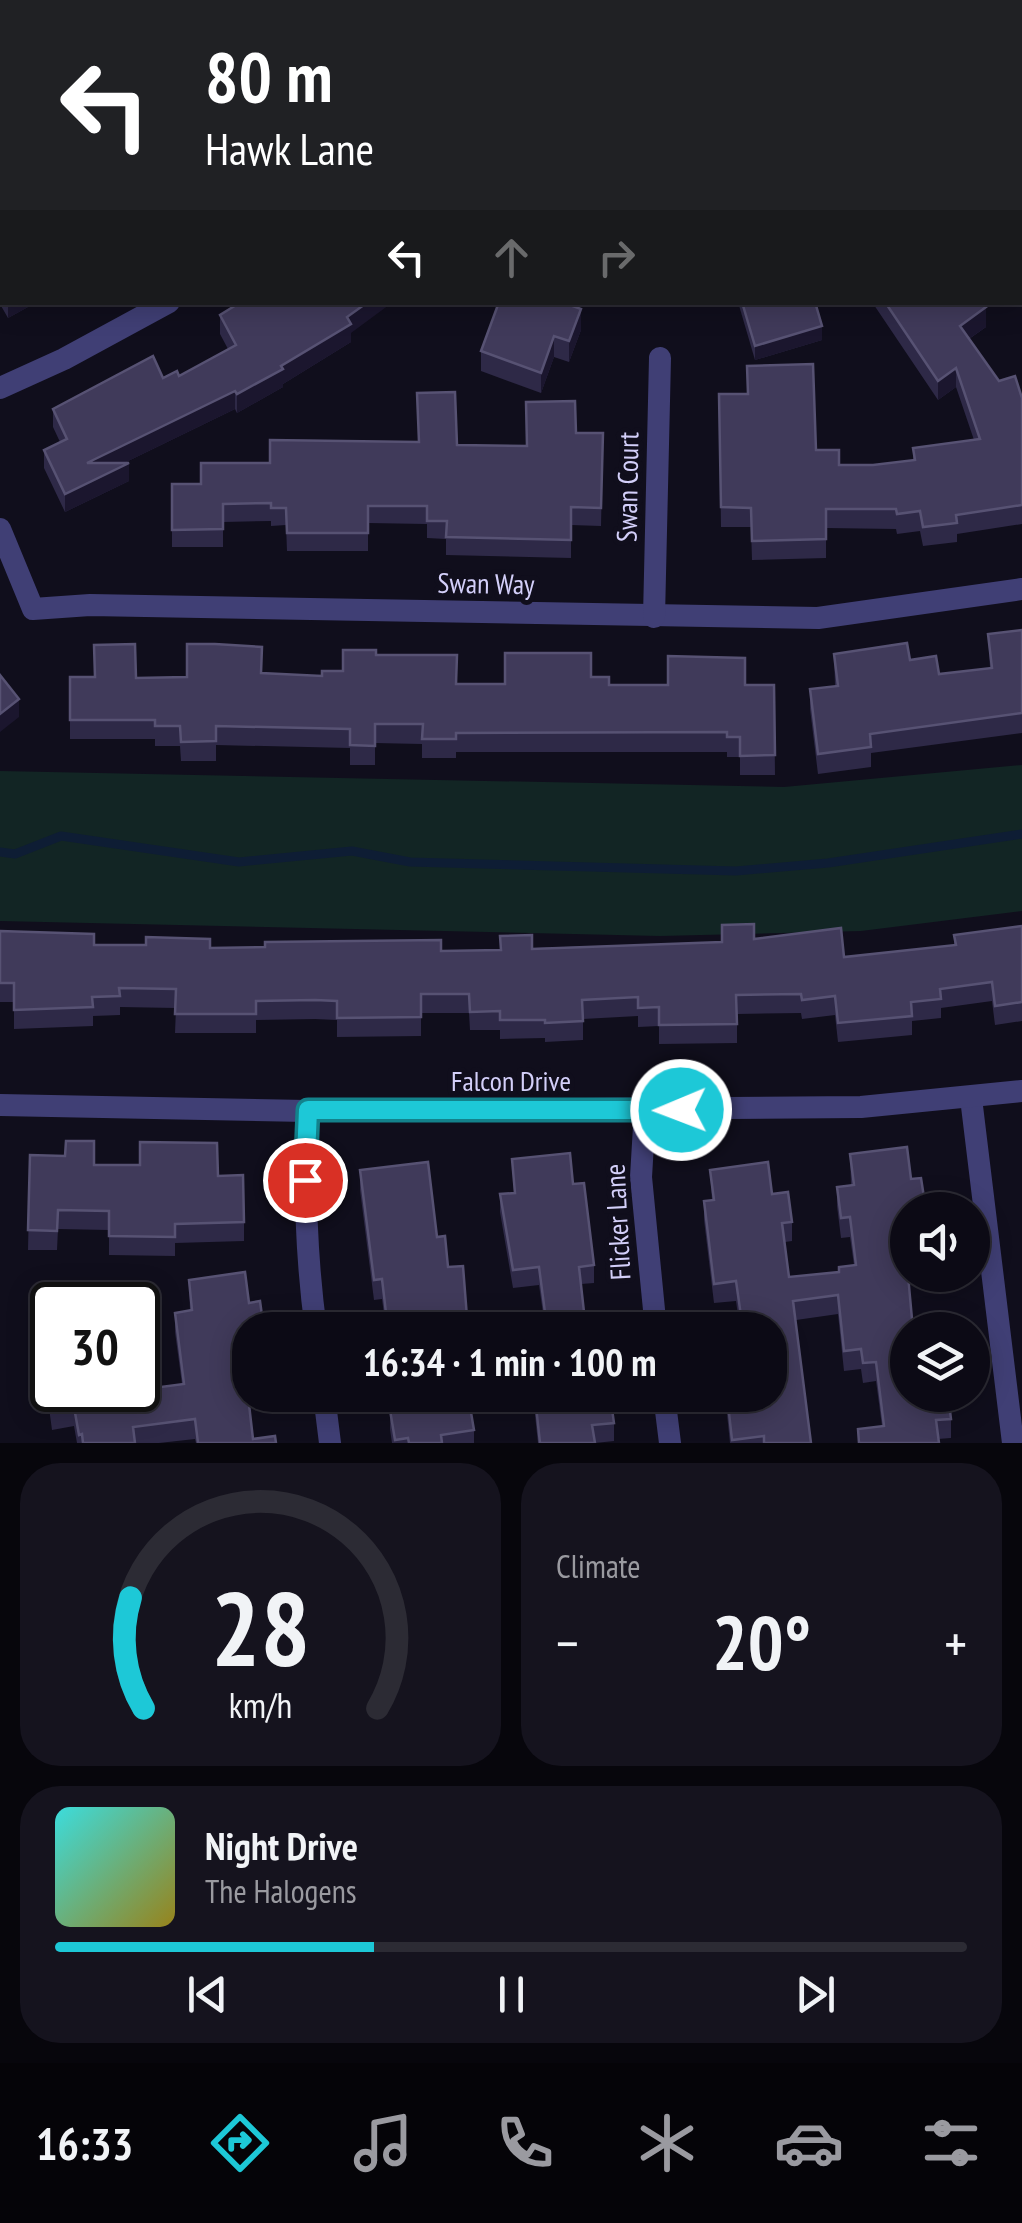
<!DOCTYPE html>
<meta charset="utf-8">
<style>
:root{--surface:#0c0a15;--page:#15131e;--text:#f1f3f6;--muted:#9a9aa0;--line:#2c2b34;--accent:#1dc8d7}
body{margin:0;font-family:"PT Sans Narrow",sans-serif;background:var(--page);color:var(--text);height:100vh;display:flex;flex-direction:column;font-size:38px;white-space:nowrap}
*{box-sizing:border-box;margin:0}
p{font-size:32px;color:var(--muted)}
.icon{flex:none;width:55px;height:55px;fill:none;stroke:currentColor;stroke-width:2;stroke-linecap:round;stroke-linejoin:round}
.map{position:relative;height:1443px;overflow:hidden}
.sheet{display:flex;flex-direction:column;gap:20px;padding:20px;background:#07060c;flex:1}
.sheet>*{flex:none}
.top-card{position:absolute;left:0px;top:0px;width:1022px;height:305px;box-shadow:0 5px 25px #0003,0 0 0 2px var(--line);background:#202124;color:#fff;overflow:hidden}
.fabs{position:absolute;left:890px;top:1192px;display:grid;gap:20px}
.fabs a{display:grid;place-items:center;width:100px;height:100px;border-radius:50%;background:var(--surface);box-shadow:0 5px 25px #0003,0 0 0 2px var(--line);font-size:50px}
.speed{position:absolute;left:30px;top:1282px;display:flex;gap:20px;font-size:50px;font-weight:700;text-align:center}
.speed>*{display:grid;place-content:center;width:130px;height:130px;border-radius:50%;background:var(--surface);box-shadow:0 5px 25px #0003,0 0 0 2px var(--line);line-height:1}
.speed .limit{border:5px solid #111;border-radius:15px;background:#fff;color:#111}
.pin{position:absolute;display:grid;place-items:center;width:85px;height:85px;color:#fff;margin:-42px;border:5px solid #fff;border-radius:50%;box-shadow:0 2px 10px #0007}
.me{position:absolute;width:110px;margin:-55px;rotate:269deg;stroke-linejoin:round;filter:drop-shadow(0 0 8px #0008)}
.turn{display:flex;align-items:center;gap:35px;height:210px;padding:0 40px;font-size:45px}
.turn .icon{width:130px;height:130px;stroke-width:2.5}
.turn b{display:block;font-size:70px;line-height:85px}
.lanes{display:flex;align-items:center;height:95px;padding:0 40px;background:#0003;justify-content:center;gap:50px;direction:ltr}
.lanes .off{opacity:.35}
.big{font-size:75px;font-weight:700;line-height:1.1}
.sheet .widget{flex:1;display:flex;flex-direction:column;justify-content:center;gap:15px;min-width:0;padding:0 35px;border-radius:40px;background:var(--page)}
.sheet .dial{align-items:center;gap:0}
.dial svg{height:260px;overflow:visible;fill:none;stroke:var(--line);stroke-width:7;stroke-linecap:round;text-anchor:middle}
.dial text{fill:var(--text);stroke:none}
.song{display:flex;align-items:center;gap:30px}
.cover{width:120px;height:120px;border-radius:15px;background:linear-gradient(135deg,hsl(180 70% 55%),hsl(50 70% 35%))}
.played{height:10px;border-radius:5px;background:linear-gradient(90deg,var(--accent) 35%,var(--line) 35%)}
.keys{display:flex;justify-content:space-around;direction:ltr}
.heat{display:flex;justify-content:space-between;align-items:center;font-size:55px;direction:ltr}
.sheet .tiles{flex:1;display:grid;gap:20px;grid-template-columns:1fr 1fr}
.widget:last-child{grid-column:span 2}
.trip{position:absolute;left:232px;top:1312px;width:555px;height:100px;border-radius:40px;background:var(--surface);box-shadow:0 5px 25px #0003,0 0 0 2px var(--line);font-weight:700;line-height:100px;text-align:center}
.tabs{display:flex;height:160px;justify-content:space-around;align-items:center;background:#050408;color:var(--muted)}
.tabs .icon{width:70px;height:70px}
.tabs .selected{color:var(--accent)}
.tabs b{font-size:45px;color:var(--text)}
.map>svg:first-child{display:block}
.green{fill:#122524}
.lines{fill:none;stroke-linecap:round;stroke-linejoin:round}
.stream{stroke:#0e1d34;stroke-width:9}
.street{stroke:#403f75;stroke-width:22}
.wall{fill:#2e2947}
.shaded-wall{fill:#1b162e}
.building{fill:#403a5a;stroke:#575273;stroke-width:2.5}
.route-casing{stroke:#13828c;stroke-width:25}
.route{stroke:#1dc8d7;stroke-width:18}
.labels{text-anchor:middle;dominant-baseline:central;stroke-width:10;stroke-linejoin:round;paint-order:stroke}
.street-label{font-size:28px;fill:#d3cff9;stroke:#100e1c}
</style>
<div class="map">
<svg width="1022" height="1443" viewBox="0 0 1022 1443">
<rect width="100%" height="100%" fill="#100e1c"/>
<path class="green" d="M 1022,765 L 1022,911 L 861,931 L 660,936 L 0,921 L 0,771 L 784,787 Z"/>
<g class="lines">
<path class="stream" d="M 0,852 L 15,854 L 61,836 L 239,862 L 352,851 L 410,862 L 736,871 L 828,863 L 1022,834"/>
<g class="street">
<path d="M 11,2 L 15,0"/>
<path d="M 584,2 L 587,0"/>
<path d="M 1020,278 L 1022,280"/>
<path d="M 0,388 L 64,359 L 169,302"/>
<path d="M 0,529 L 33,609 L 90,605 L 818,618 L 1022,589"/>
<path d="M 654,617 L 660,358"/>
<path d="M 971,1098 L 1013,1443"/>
<path d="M 0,1105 L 307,1111 L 861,1107 L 1022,1091"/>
<path d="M 645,1110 L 641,1177 L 656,1330"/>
<path d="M 307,1111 C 304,1184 306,1257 316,1330"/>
<path d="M 324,1395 L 330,1443"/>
<path d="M 664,1395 L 670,1443"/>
</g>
</g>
<g class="wall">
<path d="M 1020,7 L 1022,67 L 1022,134 L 1020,131 Z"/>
<path d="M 2,224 L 2,302 L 37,302 L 8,318 L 0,304 L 0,225 Z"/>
<path d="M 738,302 L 815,302 L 822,340 L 755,360 Z"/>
<path d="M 872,302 L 982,302 L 986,327 L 969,339 L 999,381 L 1022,398 L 1022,524 L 957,534 L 957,542 L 923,546 L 920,531 L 897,534 L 896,529 L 826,528 L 826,558 L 752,560 L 751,527 L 721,527 L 719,394 L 839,465 L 873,465 L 913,460 L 913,448 L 974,440 L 956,387 L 938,400 Z"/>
<path d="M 220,315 L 351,333 L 351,342 L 283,384 L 283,387 L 237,413 L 235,409 L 124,463 L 129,481 L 65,512 L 44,468 L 44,450 L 60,442 L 53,427 L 53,409 L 163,378 L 179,376 L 228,349 L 220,334 Z"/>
<path d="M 581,330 L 569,362 L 554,357 L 541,393 L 481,371 L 481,351 Z"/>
<path d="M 576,433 L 603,433 L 601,526 L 571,525 L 571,558 L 446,555 L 446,539 L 427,538 L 427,524 L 368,523 L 368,551 L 287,551 L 286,525 L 271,526 L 271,521 L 223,522 L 223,547 L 172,547 L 172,484 L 201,484 L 270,463 L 457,445 L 527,446 Z"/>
<path d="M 1022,630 L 1022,733 L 871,753 L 871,767 L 818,774 L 810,709 L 810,689 L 835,686 L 834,654 L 910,660 L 939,674 L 990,668 L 988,634 Z"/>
<path d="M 376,655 L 457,684 L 505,684 L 591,677 L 609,685 L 774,685 L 775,775 L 740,775 L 740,757 L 727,757 L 727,752 L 456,752 L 456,758 L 422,758 L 422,744 L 375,743 L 375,765 L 350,765 L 350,748 L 216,745 L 216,761 L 181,761 L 180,746 L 155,746 L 155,739 L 70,739 L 70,677 L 187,677 L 262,673 L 322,676 L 343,671 Z"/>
<path d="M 1022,926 L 1022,1021 L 995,1025 L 992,1001 L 941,1008 L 941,1018 L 912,1021 L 912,1035 L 838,1042 L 835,1015 L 802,1019 L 801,1013 L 737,1014 L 737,1043 L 659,1044 L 659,1026 L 638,1027 L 638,1016 L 583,1019 L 583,1040 L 545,1042 L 545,1038 L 500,1039 L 500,1030 L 470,1030 L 469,1013 L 421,1013 L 421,1036 L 337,1037 L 337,1020 L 315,1019 L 256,1020 L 256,1033 L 175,1033 L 176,1008 L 120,1007 L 120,1015 L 93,1016 L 93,1026 L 14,1029 L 14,1002 L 0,1002 L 0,931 L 94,945 L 441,951 L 722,942 L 754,939 L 844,957 L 954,945 L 954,935 Z"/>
<path d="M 850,1154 L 908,1210 L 908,1275 L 926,1275 L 909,1277 L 908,1330 L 951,1419 L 951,1438 L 938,1439 L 939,1443 L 858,1443 L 858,1429 L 882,1426 L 876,1381 L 863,1383 L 861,1369 L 844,1371 L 838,1314 L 796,1320 L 811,1443 L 730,1443 L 725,1395 L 770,1395 L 770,1330 L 740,1330 L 736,1301 L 714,1303 L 704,1220 L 704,1201 L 712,1200 L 710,1170 L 772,1194 L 792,1222 L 792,1241 L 785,1242 L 789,1277 L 839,1272 L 854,1265 L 850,1237 L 841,1238 L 837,1206 L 837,1187 L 851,1185 Z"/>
<path d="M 30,1155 L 94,1165 L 218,1176 L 244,1222 L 244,1241 L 175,1243 L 175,1256 L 109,1255 L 109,1230 L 58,1229 L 57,1250 L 28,1250 Z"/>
<path d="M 512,1159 L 573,1184 L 594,1265 L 594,1283 L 581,1284 L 586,1330 L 533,1330 L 533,1321 L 544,1320 L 539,1285 L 513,1288 L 500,1212 L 500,1194 L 514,1193 Z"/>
<path d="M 360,1170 L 437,1237 L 468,1330 L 386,1330 L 382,1299 L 374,1300 L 360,1190 Z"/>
<path d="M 189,1280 L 250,1330 L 250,1395 L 270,1395 L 270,1403 L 249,1406 L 253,1439 L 276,1443 L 196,1443 L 195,1439 L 159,1443 L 77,1443 L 74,1426 L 52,1430 L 41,1348 L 41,1328 L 52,1390 L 138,1390 L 182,1384 L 175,1332 L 175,1313 L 190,1311 Z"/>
<path d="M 392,1395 L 473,1395 L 473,1403 L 469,1403 L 474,1430 L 474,1443 L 392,1443 L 390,1429 L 390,1410 L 394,1409 Z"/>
<path d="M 540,1395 L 610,1395 L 614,1423 L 614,1441 L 595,1443 L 538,1443 L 535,1415 L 535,1397 Z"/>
</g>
<g class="shaded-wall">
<path d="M 217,0 L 247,0 L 243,2 L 213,2 Z"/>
<path d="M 411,0 L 431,0 L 431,2 L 406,2 Z"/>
<path d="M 459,0 L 484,0 L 481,2 L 456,2 Z"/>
<path d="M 783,0 L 811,0 L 807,2 L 779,2 Z"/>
<path d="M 1022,45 L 1022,65 L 1020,68 L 1020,48 Z"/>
<path d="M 2,147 L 2,165 L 0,166 L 0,148 Z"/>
<path d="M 8,302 L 37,302 L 8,318 Z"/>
<path d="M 368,302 L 393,302 L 351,333 L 351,342 L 283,384 L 283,387 L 237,413 L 237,394 Z"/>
<path d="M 986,307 L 986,327 L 960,345 L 960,326 Z"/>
<path d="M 581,309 L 581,330 L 569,362 L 569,341 Z"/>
<path d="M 822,326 L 822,340 L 755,360 L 755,346 Z"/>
<path d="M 554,336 L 554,357 L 541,393 L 541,373 Z"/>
<path d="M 956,368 L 956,387 L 938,400 L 938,381 Z"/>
<path d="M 235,391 L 235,409 L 87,481 L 87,463 Z"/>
<path d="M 129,463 L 129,481 L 65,512 L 65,494 Z"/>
<path d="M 19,699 L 19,717 L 0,732 L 0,714 Z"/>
</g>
<g class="building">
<path d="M 90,0 L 119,0 L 121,2 L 86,2 Z"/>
<path d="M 151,0 L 217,0 L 213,2 L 147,2 Z"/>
<path d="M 347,0 L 411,0 L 406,2 L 343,2 Z"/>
<path d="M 438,0 L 459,0 L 456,2 L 439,2 Z"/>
<path d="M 656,0 L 679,0 L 681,2 L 653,2 Z"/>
<path d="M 705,0 L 783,0 L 779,2 L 702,2 Z"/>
<path d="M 873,0 L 939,0 L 940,2 L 873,2 Z"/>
<path d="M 975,0 L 1008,0 L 1012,2 L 974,2 Z"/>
<path d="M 1020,7 L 1022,9 L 1022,45 L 1020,48 Z"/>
<path d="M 1020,64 L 1022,67 L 1022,114 L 1020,111 Z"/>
<path d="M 2,92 L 2,147 L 0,148 L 0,94 Z"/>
<path d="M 2,224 L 2,291 L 0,286 L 0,225 Z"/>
<path d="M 241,302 L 368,302 L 347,317 L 351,324 L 281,366 L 283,369 L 237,394 L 235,391 L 87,463 L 129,463 L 65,494 L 44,450 L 67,439 L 53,409 L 153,356 L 163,378 L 177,371 L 179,376 L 236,345 L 220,315 Z"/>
<path d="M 499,302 L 562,302 L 581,309 L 569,341 L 554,336 L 541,373 L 481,351 Z"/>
<path d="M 742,302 L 815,302 L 822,326 L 755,346 Z"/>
<path d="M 885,302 L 982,302 L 986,307 L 960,326 L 999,381 L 1015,376 L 1022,398 L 1022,505 L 956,515 L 957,523 L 923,527 L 920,511 L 897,514 L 896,509 L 826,509 L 826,539 L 752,541 L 751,508 L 721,507 L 719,394 L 748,394 L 747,366 L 813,364 L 816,450 L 839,450 L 839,465 L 873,465 L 915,460 L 913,448 L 980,439 L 956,368 L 938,381 Z"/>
<path d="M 455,392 L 457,445 L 527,446 L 526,402 L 575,401 L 576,433 L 603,433 L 601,508 L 571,507 L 571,540 L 446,537 L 447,521 L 427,521 L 427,506 L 368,506 L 368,533 L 287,533 L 286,508 L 271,508 L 271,503 L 223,504 L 223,529 L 172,530 L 172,484 L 201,484 L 201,463 L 270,463 L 270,440 L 419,442 L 417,393 Z"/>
<path d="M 1022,630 L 1022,713 L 870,734 L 871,747 L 818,754 L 810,689 L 838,686 L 834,654 L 907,643 L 910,660 L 936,656 L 939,674 L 992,668 L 988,634 Z"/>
<path d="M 135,644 L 136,678 L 187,677 L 187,644 L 215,644 L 262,647 L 261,673 L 322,676 L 322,671 L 343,671 L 343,650 L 376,650 L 376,655 L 457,655 L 456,684 L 505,684 L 505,653 L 591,653 L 591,677 L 609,677 L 609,685 L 668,685 L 668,656 L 745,658 L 745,685 L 774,685 L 775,755 L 740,756 L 740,737 L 727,737 L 727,732 L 456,733 L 456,739 L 422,739 L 423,724 L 375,724 L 375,746 L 350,745 L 350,729 L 216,726 L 216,741 L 181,742 L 180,726 L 155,726 L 155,720 L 70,720 L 70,677 L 95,677 L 94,645 Z"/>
<path d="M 0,675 L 19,699 L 0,714 Z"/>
<path d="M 754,924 L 754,939 L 841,928 L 844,957 L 956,945 L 954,935 L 1022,926 L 1022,1002 L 995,1006 L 992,982 L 940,989 L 941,999 L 911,1002 L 912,1016 L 838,1023 L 835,996 L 802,1000 L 801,994 L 736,995 L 737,1024 L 659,1025 L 659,1007 L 638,1008 L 638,997 L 582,1000 L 583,1021 L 545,1023 L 545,1020 L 500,1020 L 500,1011 L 470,1012 L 469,994 L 421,994 L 421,1017 L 337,1018 L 337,1001 L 315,1000 L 256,1001 L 256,1014 L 175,1014 L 176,989 L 119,988 L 120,996 L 92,997 L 93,1007 L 14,1010 L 14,983 L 0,983 L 0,931 L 94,934 L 94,945 L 146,945 L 146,937 L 210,939 L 210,948 L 265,947 L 265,942 L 441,940 L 441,951 L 501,950 L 500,936 L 532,935 L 532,949 L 722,942 L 722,925 Z"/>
<path d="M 66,1141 L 94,1141 L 94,1165 L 140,1165 L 140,1142 L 217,1143 L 218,1176 L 243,1175 L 244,1222 L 175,1224 L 175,1237 L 109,1236 L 109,1211 L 58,1210 L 57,1231 L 28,1230 L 30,1155 L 65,1156 Z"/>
<path d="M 907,1147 L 911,1179 L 921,1178 L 926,1210 L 908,1210 L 908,1275 L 913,1330 L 908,1330 L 908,1395 L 948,1395 L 951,1419 L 936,1420 L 939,1443 L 859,1443 L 858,1429 L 884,1426 L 876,1362 L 863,1363 L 861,1349 L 844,1351 L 838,1295 L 793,1301 L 811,1443 L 764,1443 L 764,1436 L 732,1440 L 727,1395 L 770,1395 L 770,1330 L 743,1330 L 736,1281 L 714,1284 L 704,1201 L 714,1200 L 710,1170 L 768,1162 L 772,1194 L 788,1192 L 792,1222 L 782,1223 L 789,1277 L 839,1272 L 839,1267 L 856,1265 L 850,1217 L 841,1218 L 837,1187 L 854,1185 L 850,1154 Z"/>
<path d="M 570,1153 L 573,1184 L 584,1183 L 594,1265 L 579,1267 L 586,1330 L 534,1330 L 533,1321 L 546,1320 L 539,1267 L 513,1270 L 500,1194 L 515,1193 L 512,1159 Z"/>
<path d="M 428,1162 L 437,1237 L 445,1236 L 448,1267 L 463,1266 L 468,1330 L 388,1330 L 382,1279 L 374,1280 L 360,1170 Z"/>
<path d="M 245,1272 L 249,1303 L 260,1301 L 264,1330 L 250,1330 L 250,1386 L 247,1387 L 253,1439 L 275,1436 L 276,1443 L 198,1443 L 195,1419 L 133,1427 L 135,1443 L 83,1443 L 82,1434 L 79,1435 L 74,1407 L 52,1411 L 41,1328 L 52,1327 L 52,1390 L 138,1390 L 184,1384 L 175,1313 L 192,1310 L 189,1280 Z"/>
<path d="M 114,1291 L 115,1305 L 59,1305 L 73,1303 L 72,1296 Z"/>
<path d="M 394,1395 L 468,1395 L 474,1430 L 441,1435 L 442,1443 L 409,1443 L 408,1438 L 395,1440 L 390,1410 L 396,1409 Z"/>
<path d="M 542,1395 L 610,1395 L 614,1423 L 592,1425 L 595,1443 L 540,1443 L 535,1397 Z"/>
</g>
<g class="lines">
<defs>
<path id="route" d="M 305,1180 L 308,1110 L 681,1110"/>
</defs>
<use href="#route" class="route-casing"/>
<use href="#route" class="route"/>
</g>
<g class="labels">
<g class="street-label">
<text transform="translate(627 487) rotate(-89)">Swan Court</text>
<text transform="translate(486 583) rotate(1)">Swan Way</text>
<text x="511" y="1080">Falcon Drive</text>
<text transform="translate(617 1222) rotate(-93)">Flicker Lane</text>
</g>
</g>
</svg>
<div class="fabs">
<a><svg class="icon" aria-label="sound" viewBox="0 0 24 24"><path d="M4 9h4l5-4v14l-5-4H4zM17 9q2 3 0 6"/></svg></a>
<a><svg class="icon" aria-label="layers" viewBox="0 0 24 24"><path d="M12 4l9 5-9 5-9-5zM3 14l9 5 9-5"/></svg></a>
</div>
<div class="speed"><div class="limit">30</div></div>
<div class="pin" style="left:305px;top:1180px;background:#d93025"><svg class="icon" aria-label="arrive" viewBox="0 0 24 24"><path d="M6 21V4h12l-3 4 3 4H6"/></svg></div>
<svg class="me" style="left:681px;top:1110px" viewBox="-20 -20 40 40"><circle r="17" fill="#1dc8d7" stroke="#fff" stroke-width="3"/><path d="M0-11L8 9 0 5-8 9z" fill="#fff"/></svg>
<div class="trip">16:34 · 1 min · 100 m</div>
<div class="top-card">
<div class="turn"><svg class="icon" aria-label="left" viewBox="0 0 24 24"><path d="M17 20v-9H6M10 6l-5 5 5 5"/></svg><div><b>80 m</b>Hawk Lane</div></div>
<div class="lanes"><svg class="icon" aria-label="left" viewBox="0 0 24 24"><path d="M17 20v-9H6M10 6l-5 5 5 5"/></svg><svg class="icon off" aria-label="ahead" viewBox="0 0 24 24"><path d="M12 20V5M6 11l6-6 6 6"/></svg><svg class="icon off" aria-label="right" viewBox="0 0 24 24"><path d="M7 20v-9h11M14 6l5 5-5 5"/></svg></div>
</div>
</div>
<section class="sheet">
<div class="tiles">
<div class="widget dial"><svg viewBox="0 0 100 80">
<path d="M14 69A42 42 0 1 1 86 69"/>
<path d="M14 69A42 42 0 0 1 10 35" stroke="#1dc8d7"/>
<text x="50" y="56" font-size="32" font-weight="700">28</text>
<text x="50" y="72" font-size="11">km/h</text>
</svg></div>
<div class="widget"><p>Climate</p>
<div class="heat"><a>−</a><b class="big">20°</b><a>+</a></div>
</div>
<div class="widget">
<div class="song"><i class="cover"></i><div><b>Night Drive</b><p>The Halogens</p></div></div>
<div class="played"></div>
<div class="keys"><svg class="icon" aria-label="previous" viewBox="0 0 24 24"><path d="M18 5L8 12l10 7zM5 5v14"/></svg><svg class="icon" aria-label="pause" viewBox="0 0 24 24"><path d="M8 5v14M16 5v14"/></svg><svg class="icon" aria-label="next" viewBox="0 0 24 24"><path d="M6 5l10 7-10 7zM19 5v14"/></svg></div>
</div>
</div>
</section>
<nav class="tabs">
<b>16:33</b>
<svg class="icon selected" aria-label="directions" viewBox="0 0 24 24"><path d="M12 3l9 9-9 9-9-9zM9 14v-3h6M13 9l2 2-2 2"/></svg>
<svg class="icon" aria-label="music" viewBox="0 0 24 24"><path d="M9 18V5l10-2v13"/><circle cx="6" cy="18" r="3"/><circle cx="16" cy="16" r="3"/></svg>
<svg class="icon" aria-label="phone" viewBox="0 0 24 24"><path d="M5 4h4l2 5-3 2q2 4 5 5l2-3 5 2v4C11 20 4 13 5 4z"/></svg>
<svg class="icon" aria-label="climate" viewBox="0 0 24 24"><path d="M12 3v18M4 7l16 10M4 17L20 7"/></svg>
<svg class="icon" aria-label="car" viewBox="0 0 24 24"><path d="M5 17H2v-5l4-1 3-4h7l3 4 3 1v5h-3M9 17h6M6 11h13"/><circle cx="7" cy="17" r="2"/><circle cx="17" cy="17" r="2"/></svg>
<svg class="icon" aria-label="filters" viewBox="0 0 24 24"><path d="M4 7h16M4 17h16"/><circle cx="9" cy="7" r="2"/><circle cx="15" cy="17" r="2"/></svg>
</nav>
